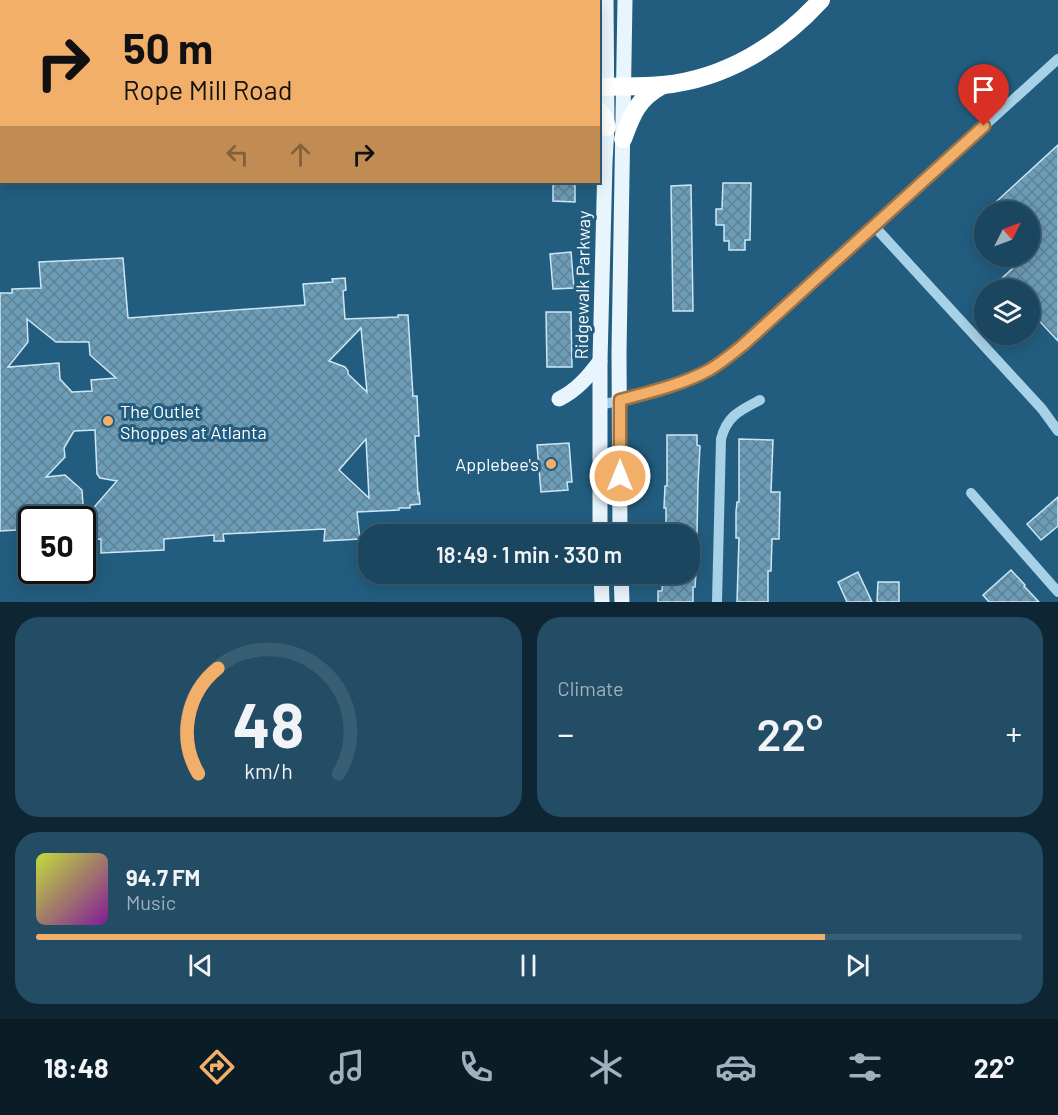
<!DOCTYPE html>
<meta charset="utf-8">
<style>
:root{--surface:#1a465f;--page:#234d65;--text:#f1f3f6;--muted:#9fb1bd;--line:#385e74;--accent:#f2af6a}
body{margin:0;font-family:Barlow,sans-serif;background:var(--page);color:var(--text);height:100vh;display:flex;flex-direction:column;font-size:22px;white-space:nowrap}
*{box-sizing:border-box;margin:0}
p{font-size:20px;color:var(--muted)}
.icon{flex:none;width:33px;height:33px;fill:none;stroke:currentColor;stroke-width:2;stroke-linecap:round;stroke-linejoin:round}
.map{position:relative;height:602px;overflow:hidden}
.sheet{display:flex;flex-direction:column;gap:15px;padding:15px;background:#0e2634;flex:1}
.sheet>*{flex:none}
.top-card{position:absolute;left:0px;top:0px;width:600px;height:183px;box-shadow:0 3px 15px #0003,0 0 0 2px var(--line);background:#f2af6a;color:#111;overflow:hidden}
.needle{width:39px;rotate:48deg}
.tools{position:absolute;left:974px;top:201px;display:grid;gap:12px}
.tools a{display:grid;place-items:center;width:66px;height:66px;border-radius:50%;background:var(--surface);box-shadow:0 3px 15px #0003,0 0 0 2px var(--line);font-size:30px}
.speed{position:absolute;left:18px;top:506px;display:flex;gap:12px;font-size:30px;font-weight:700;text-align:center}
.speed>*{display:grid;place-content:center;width:78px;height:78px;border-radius:50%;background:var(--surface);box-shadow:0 3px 15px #0003,0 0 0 2px var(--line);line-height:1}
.speed .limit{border:3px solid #111;border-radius:9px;background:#fff;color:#111}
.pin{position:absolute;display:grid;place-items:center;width:51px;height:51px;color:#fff;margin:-62px -26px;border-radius:50% 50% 50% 0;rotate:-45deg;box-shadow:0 0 6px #0007}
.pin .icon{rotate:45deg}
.me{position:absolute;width:66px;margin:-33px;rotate:0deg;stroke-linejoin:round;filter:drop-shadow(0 0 4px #0008)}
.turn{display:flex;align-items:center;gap:21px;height:126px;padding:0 24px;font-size:27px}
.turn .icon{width:78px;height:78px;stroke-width:2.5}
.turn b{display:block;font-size:42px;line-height:51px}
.lanes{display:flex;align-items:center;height:57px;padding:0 24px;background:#0003;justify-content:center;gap:30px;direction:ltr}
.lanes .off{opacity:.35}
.big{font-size:45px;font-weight:600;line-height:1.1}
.sheet .widget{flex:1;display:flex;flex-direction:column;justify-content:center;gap:9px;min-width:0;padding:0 21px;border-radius:24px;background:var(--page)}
.sheet .dial{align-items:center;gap:0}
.dial svg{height:156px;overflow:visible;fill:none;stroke:var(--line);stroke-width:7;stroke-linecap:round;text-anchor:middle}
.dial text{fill:var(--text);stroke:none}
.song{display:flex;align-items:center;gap:18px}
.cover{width:72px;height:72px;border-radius:9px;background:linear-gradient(135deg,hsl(70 70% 55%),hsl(290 70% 35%))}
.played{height:6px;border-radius:3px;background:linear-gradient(90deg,var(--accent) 80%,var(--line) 80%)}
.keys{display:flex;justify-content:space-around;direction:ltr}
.heat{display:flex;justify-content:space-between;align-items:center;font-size:33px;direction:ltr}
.sheet .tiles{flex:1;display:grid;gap:15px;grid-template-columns:1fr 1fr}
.widget:last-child{grid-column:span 2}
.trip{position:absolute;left:358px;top:524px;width:342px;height:60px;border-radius:24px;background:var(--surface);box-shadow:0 3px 15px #0003,0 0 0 2px var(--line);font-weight:600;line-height:60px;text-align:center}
.menu{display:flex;height:96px;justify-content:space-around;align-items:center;background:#0a1c26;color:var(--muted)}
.menu .icon{width:42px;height:42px}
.menu .active{color:var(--accent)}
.menu b{font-size:27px;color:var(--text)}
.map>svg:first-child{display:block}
.building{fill:url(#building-cross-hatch);stroke:#cbe7f5;stroke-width:1.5;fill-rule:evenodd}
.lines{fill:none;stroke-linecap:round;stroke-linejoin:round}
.minor{stroke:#a7d1e6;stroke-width:10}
.major{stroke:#e9f5fd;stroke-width:15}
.highway{stroke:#fff;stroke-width:18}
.route-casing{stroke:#9d7245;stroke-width:15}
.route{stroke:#f2af6a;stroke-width:10}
.poi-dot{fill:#f2af6a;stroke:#225d7f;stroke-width:2}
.labels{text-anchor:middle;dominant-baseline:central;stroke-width:6;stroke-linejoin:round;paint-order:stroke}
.street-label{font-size:18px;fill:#fff;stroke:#225d7f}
.poi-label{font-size:18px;fill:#fff;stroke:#225d7f;text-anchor:start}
</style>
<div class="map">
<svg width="1058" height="602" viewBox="0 0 1058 602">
<defs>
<pattern id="building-cross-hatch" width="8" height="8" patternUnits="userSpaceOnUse" patternTransform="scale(1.5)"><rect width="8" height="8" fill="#6b9db8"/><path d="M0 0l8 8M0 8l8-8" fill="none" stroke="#608192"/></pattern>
</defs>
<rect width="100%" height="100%" fill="#225d7f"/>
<g class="building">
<path d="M 1058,145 L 1058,341 L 1029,310 L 1029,290 L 1011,290 L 1001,279 L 1026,256 L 1029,256 L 1029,212 L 985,212 Z"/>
<path d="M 553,182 L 575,182 L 575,202 L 553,201 Z"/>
<path d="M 723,183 L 751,183 L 750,240 L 745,240 L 745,250 L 729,250 L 729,241 L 724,241 L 724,225 L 716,225 L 716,209 L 722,209 Z"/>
<path d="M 691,185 L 693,311 L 673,311 L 671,186 Z"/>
<path d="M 571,252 L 574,288 L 553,289 L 550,254 Z"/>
<path d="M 123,258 L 128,318 L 305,305 L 303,284 L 333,282 L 332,279 L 345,278 L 346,290 L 343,291 L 345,319 L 398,317 L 398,315 L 408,315 L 413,396 L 417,396 L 419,436 L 415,436 L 418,494 L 419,493 L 420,504 L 410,505 L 410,508 L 399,508 L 399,510 L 357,512 L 360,539 L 324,541 L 325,529 L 223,534 L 224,541 L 214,541 L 214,535 L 164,539 L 164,550 L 101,553 L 101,539 L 82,540 L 82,521 L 117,481 L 100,478 L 97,474 L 95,430 L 74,431 L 64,448 L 65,457 L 46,477 L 65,475 L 82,490 L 84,519 L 32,519 L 32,529 L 0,531 L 0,293 L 12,293 L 12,289 L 41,288 L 39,262 ZM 27,319 L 56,342 L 89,342 L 90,355 L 116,378 L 91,380 L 92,391 L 72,392 L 60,379 L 59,363 L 8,367 L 28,342 ZM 361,328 L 367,392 L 348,374 L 348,371 L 345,367 L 329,361 ZM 366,439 L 369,498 L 339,470 Z"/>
<path d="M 546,312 L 571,312 L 572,367 L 547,367 Z"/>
<path d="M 667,435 L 697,435 L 697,445 L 700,446 L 698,483 L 697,534 L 666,534 L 666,508 L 664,508 L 665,486 L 667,486 Z"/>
<path d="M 739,439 L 773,440 L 771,492 L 780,492 L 779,539 L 772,539 L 771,571 L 768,571 L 768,602 L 737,602 L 739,538 L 736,538 L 736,512 L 737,502 L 739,502 Z"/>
<path d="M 569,443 L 572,482 L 567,482 L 568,490 L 541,492 L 537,445 Z"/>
<path d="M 1058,497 L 1058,526 L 1041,540 L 1027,524 Z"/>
<path d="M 1011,570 L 1025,585 L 1024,586 L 1039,602 L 989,602 L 983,595 Z"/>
<path d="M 858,572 L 872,602 L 847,602 L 838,582 Z"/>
<path d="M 663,573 L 696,573 L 695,587 L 693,587 L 693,602 L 658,602 L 658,591 L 662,591 Z"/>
<path d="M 878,582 L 899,582 L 899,602 L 877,602 Z"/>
</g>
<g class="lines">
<g class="minor">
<path d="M 874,226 L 1042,409 L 1058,431"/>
<path d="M 600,405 C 637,397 675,388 708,370 C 721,363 732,354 743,345 L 1058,59"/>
<path d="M 971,493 L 1058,592"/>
<path d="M 717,602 L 721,439 C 727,416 739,411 760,400"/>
</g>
<g class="major">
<path d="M 559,399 C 577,390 588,377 600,361"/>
<path d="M 600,534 L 600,361 L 605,162 L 607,127 L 606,0"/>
<path d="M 620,534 L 619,352 L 625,0"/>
<path d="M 601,573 L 602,602"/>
<path d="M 621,573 L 622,602"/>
</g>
<g class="highway">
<path d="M 37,2 L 43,0"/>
<path d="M 185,2 L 194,0"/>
<path d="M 268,2 L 274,0"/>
<path d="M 331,2 L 337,0"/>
<path d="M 378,2 L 384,0"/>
<path d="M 0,10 L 2,10"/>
<path d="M 0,28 L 2,28"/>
<path d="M 0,45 L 2,45"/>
<path d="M 0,84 L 2,83"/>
<path d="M 598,87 C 620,86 642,87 663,85 C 725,79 780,45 821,0"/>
<path d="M 598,110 L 604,118 L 607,127"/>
<path d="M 623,139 C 632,114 638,98 663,85"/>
</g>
</g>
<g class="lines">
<defs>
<path id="route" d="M 620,476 L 620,400 C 650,392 681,385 709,370 C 721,363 732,354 743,345 L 984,126"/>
</defs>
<use href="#route" class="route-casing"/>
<use href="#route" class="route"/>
</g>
<g class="poi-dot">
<circle cx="108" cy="421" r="6"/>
<circle cx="551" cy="464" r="6"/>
</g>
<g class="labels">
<g class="street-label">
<text transform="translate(582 285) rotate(-89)">Ridgewalk Parkway</text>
</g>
<g class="poi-label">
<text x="120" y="411">The Outlet<tspan x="120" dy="21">Shoppes at Atlanta</tspan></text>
<text x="539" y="464" text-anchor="end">Applebee's</text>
</g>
</g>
</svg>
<div class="tools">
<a><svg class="needle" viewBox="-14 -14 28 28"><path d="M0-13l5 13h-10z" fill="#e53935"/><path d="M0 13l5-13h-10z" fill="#9fb1bd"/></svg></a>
<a><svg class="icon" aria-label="layers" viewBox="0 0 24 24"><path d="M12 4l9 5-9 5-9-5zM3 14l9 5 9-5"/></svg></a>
</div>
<div class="speed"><div class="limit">50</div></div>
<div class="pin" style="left:984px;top:126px;background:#d93025"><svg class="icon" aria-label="arrive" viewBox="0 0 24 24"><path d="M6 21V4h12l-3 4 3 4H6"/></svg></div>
<svg class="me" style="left:620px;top:476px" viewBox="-20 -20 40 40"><circle r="17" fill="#f2af6a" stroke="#fff" stroke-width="3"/><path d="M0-11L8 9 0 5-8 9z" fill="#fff"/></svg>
<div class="trip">18:49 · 1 min · 330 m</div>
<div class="top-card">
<div class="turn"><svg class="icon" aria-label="right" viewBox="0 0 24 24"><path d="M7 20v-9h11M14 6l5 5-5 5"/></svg><div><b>50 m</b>Rope Mill Road</div></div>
<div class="lanes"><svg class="icon off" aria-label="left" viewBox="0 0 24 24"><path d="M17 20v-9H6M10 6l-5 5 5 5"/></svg><svg class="icon off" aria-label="ahead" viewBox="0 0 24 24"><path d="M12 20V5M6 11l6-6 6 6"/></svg><svg class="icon" aria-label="right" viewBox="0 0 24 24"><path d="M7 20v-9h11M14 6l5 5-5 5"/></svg></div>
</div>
</div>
<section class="sheet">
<div class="tiles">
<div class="widget dial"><svg viewBox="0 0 100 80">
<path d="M14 69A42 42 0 1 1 86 69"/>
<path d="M14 69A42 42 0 0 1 24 15" stroke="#f2af6a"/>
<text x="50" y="56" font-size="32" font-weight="700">48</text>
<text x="50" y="72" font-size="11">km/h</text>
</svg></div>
<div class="widget"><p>Climate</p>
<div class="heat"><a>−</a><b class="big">22°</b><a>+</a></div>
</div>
<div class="widget">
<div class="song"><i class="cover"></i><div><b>94.7 FM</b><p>Music</p></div></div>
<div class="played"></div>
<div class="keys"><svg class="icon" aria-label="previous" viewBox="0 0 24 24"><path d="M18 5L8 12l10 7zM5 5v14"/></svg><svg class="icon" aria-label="pause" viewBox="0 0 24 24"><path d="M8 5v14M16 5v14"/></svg><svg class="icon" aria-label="next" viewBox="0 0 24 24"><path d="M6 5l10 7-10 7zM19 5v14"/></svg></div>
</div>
</div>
</section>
<nav class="menu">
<b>18:48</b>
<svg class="icon active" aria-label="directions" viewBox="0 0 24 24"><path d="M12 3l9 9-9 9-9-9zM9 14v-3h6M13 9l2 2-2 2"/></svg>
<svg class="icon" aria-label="music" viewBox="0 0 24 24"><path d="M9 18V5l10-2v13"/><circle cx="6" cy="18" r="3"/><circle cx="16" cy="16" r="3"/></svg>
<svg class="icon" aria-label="phone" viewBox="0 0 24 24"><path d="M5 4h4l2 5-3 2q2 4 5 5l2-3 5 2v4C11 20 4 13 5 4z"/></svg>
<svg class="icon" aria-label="climate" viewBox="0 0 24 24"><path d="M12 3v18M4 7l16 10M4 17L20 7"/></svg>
<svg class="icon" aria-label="car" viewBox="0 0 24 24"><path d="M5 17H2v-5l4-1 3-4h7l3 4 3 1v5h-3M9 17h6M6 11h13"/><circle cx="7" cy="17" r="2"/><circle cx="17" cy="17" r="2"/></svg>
<svg class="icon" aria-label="filters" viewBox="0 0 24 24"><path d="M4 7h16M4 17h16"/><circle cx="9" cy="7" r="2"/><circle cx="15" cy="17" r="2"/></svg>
<b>22°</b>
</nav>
